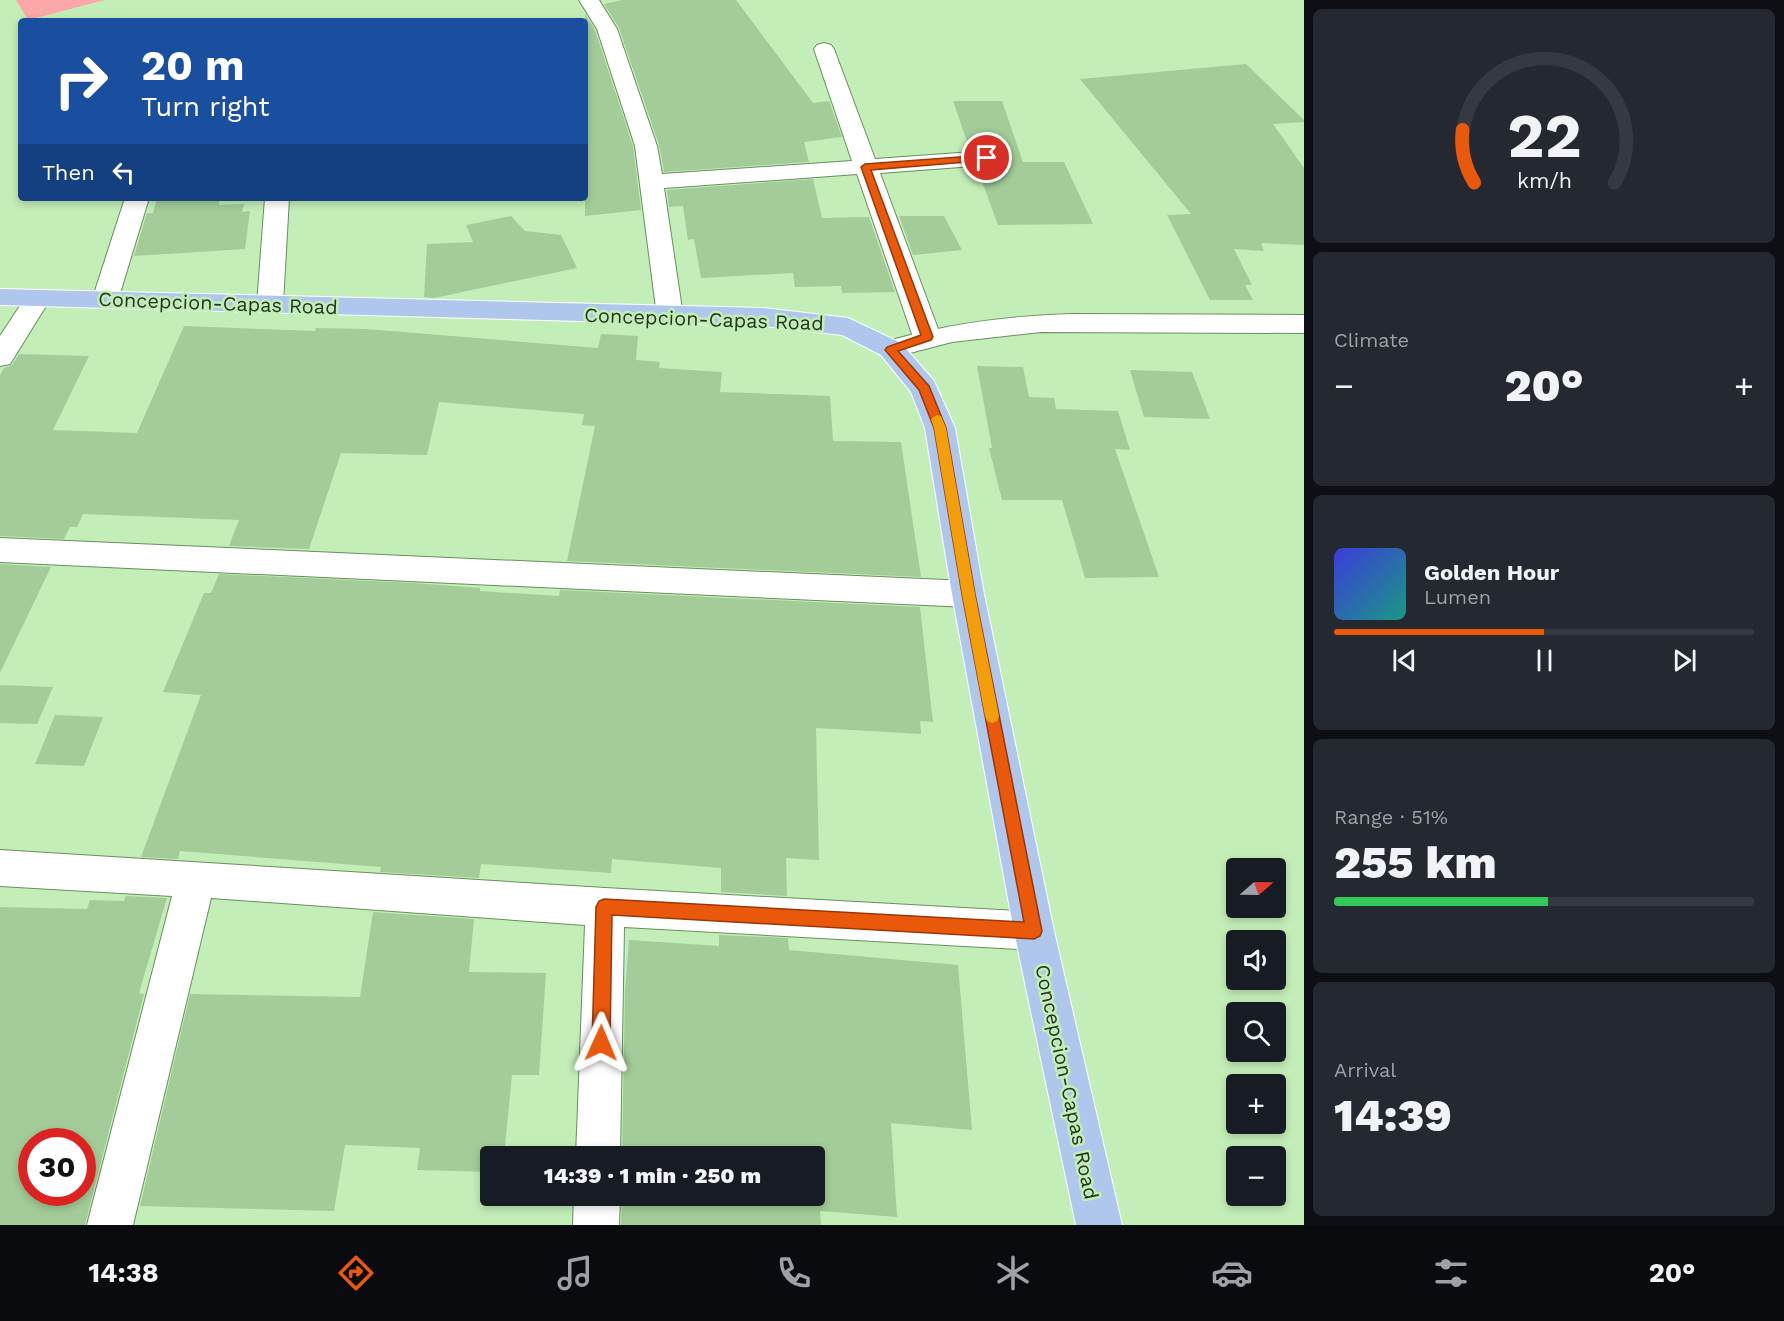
<!DOCTYPE html>
<meta charset="utf-8">
<style>
:root{--surface:#171b24;--page:#242831;--text:#f1f3f6;--muted:#9ea1a6;--line:#363941;--accent:#ea580c}
body{margin:0;font-family:"Work Sans",sans-serif;background:var(--page);color:var(--text);height:100vh;display:flex;flex-direction:column;font-size:22px;white-space:nowrap}
*{box-sizing:border-box;margin:0}
p{font-size:20px;color:var(--muted)}
.icon{flex:none;width:33px;height:33px;fill:none;stroke:currentColor;stroke-width:2;stroke-linecap:round;stroke-linejoin:round}
.map{position:relative;flex:1;overflow:hidden}
.side{display:flex;flex-direction:column;gap:9px;padding:9px;background:#0d0f14;width:480px}
.side>*{flex:none}
.hud{position:absolute;left:18px;top:18px;width:570px;height:183px;border-radius:6px;box-shadow:0 3px 9px #0003;background:#1a4fa0;color:#fff;overflow:hidden}
.needle{width:39px;rotate:70deg}
.fabs{position:absolute;left:1226px;top:858px;display:grid;gap:12px}
.fabs a{display:grid;place-items:center;width:60px;height:60px;border-radius:6px;background:var(--surface);box-shadow:0 3px 9px #0003;font-size:30px}
.speed{position:absolute;left:18px;top:1128px;display:flex;gap:12px;font-size:30px;font-weight:700;text-align:center}
.speed>*{display:grid;place-content:center;width:78px;height:78px;border-radius:50%;background:var(--surface);box-shadow:0 3px 9px #0003;line-height:1}
.speed .limit{border:9px solid #d22;background:#fff;color:#111}
.pin{position:absolute;display:grid;place-items:center;width:51px;height:51px;color:#fff;margin:-26px;border:3px solid #fff;border-radius:50%;box-shadow:0 2px 6px #0007}
.me{position:absolute;width:66px;margin:-33px;rotate:1deg;stroke-linejoin:round;filter:drop-shadow(0 0 4px #0008)}
.turn{display:flex;align-items:center;gap:21px;height:126px;padding:0 24px;font-size:27px}
.turn .icon{width:78px;height:78px;stroke-width:2.5}
.turn b{display:block;font-size:42px;line-height:51px}
.then{display:flex;align-items:center;height:57px;padding:0 24px;background:#0003;gap:12px;font-size:22px}
.big{font-size:45px;font-weight:800;line-height:1.1}
.side .widget{flex:1;display:flex;flex-direction:column;justify-content:center;gap:9px;min-width:0;padding:0 21px;border-radius:9px;background:var(--page)}
.side .dial{align-items:center;gap:0}
.dial svg{height:156px;overflow:visible;fill:none;stroke:var(--line);stroke-width:7;stroke-linecap:round;text-anchor:middle}
.dial text{fill:var(--text);stroke:none}
.song{display:flex;align-items:center;gap:18px}
.cover{width:72px;height:72px;border-radius:9px;background:linear-gradient(135deg,hsl(240 70% 55%),hsl(170 70% 35%))}
.played{height:6px;border-radius:3px;background:linear-gradient(90deg,var(--accent) 50%,var(--line) 50%)}
.keys{display:flex;justify-content:space-around;direction:ltr}
.heat{display:flex;justify-content:space-between;align-items:center;font-size:33px;direction:ltr}
.charge{height:9px;border-radius:4px;background:linear-gradient(90deg,#34c759 51%,var(--line) 0)}
.trip{position:absolute;left:480px;top:1146px;width:345px;height:60px;border-radius:6px;background:var(--surface);box-shadow:0 3px 9px #0003;font-weight:800;line-height:60px;text-align:center}
.tabs{display:flex;height:96px;justify-content:space-around;align-items:center;background:#090b0e;color:var(--muted)}
.tabs .icon{width:42px;height:42px}
.tabs .on{color:var(--accent)}
.tabs b{font-size:27px;color:var(--text)}
main{display:flex;flex:1;min-height:0}
.map>svg:first-child{display:block}
.green{fill:#fba7a8}
.building{fill:#a3cc98;fill-rule:evenodd}
.lines{fill:none;stroke-linecap:round;stroke-linejoin:round}
.minor-casing{stroke:#698f5e;stroke-width:2}
.tertiary-casing{stroke:#698f5e;stroke-width:2}
.primary-casing{stroke:#fff;stroke-width:2}
.minor{fill:#fff;fill-rule:evenodd}
.tertiary{fill:#fff;fill-rule:evenodd}
.primary{fill:#afc7ec;fill-rule:evenodd}
.route{fill:#ea580c;stroke:#983908;stroke-width:1.5}
.slow{fill:#f59e0b}
.labels{text-anchor:middle;dominant-baseline:central;stroke-width:5;stroke-linejoin:round;paint-order:stroke}
.street-label{font-size:20px;fill:#253520;stroke:#c4eeb8}
</style>
<main>
<div class="map">
<svg width="1304" height="1225" viewBox="0 0 1304 1225">
<rect width="100%" height="100%" fill="#c4eeb8"/>
<path class="green" d="M 16,0 L 105,0 L 28,20 Z"/>
<g class="building">
<path d="M 622,0 L 736,0 L 813,103 L 829,101 L 842,137 L 804,142 L 809,162 L 664,172 L 659,145 L 619,28 L 604,4 Z"/>
<path d="M 585,14 L 595,30 L 633,146 L 641,210 L 585,216 Z"/>
<path d="M 1246,64 L 1304,120 L 1304,122 L 1273,124 L 1304,168 L 1304,245 L 1261,243 L 1264,251 L 1234,249 L 1252,285 L 1245,285 L 1253,300 L 1210,300 L 1167,215 L 1191,214 L 1080,79 Z"/>
<path d="M 953,101 L 1002,101 L 1023,162 L 1064,162 L 1093,224 L 998,225 L 977,168 L 996,165 L 1001,157 L 996,151 L 988,149 L 970,150 Z"/>
<path d="M 813,179 L 822,218 L 869,217 L 895,292 L 842,293 L 841,286 L 795,287 L 793,273 L 701,278 L 694,239 L 688,240 L 683,206 L 669,207 L 667,190 Z"/>
<path d="M 157,198 L 220,198 L 219,205 L 244,204 L 242,212 L 250,211 L 245,249 L 134,256 L 147,213 L 153,213 Z"/>
<path d="M 511,216 L 525,231 L 561,235 L 577,268 L 434,298 L 424,297 L 427,244 L 473,242 L 466,225 Z"/>
<path d="M 899,216 L 944,216 L 962,250 L 913,255 Z"/>
<path d="M 184,326 L 315,331 L 316,328 L 366,329 L 598,348 L 601,334 L 638,336 L 636,360 L 660,362 L 659,368 L 722,372 L 720,392 L 830,396 L 833,441 L 901,442 L 921,577 L 567,561 L 595,426 L 582,425 L 584,414 L 439,402 L 427,455 L 341,453 L 309,549 L 229,546 L 239,520 L 83,514 L 77,527 L 70,527 L 64,539 L 0,536 L 0,375 L 4,368 L 12,365 L 19,354 L 89,356 L 53,430 L 137,433 Z"/>
<path d="M 977,366 L 1023,367 L 1029,397 L 1054,398 L 1056,409 L 1118,411 L 1130,450 L 1115,449 L 1159,577 L 1085,578 L 1062,500 L 1002,500 L 989,448 L 992,448 Z"/>
<path d="M 1130,370 L 1192,372 L 1210,419 L 1144,417 Z"/>
<path d="M 0,564 L 51,567 L 0,673 Z"/>
<path d="M 219,574 L 414,583 L 480,588 L 480,591 L 559,596 L 560,590 L 920,607 L 933,722 L 920,721 L 921,734 L 816,728 L 819,860 L 786,858 L 787,896 L 721,892 L 721,868 L 612,859 L 611,873 L 481,864 L 479,878 L 380,872 L 381,867 L 180,851 L 178,859 L 141,857 L 201,695 L 163,692 L 204,593 L 211,593 Z"/>
<path d="M 0,685 L 53,687 L 37,724 L 0,723 Z"/>
<path d="M 55,715 L 103,717 L 84,766 L 35,764 Z"/>
<path d="M 126,896 L 167,898 L 139,993 L 144,994 L 85,1225 L 0,1225 L 0,907 L 87,909 L 90,900 L 124,901 ZM 32,1142 L 82,1142 L 82,1192 L 32,1192 Z"/>
<path d="M 373,912 L 474,919 L 469,972 L 546,973 L 539,1075 L 512,1075 L 504,1156 L 490,1156 L 490,1172 L 417,1170 L 420,1148 L 345,1145 L 334,1211 L 140,1206 L 190,994 L 360,997 Z"/>
<path d="M 719,935 L 788,938 L 789,950 L 958,965 L 972,1130 L 891,1123 L 897,1217 L 820,1211 L 821,1225 L 621,1225 L 622,1196 L 814,1196 L 814,1156 L 622,1156 L 625,990 L 629,940 L 719,946 Z"/>
</g>
<g class="lines">
<defs>
<g id="minor">
<path d="M 579,0 L 599,0 L 617,29 L 657,146 L 662,174 L 852,161 L 814,49 L 817,45 L 824,43 L 831,45 L 834,49 L 875,159 L 987,151 L 995,153 L 999,158 L 995,163 L 987,165 L 880,173 L 941,337 L 937,343 L 927,346 L 917,343 L 913,337 L 857,174 L 664,188 L 683,316 L 679,322 L 670,325 L 661,322 L 657,316 L 635,146 L 597,29 Z"/>
<path d="M 125,198 L 149,198 L 118,300 L 114,306 L 105,308 L 96,306 L 92,300 Z"/>
<path d="M 265,198 L 289,198 L 283,304 L 279,310 L 270,313 L 261,310 L 257,304 Z"/>
<path d="M 38,290 L 47,292 L 51,298 L 10,364 L 0,366 L 0,336 L 29,292 Z"/>
<path d="M 0,538 L 968,581 L 980,585 L 984,594 L 980,603 L 968,607 L 0,562 Z"/>
<path d="M 0,850 L 605,888 L 1034,912 L 1048,917 L 1054,931 L 1048,945 L 1034,950 L 624,927 L 620,1156 L 576,1156 L 585,925 L 211,898 L 133,1225 L 87,1225 L 172,896 L 0,886 Z"/>
<path d="M 574,1196 L 620,1196 L 619,1225 L 573,1225 Z"/>
</g>
<path id="tertiary" d="M 1072,314 L 1304,315 L 1304,333 L 1041,332 L 952,342 L 891,358 L 881,355 L 877,349 L 881,343 C 945,324 1006,316 1072,314 Z"/>
<path id="primary" d="M 0,289 L 764,308 L 848,318 L 901,343 L 934,381 L 955,428 L 984,594 L 1054,931 L 1122,1225 L 1076,1225 L 1014,931 L 952,594 L 925,428 L 911,392 L 881,355 L 842,335 L 764,326 L 0,305 Z"/>
</defs>
<use href="#minor" class="minor-casing"/>
<use href="#tertiary" class="tertiary-casing"/>
<use href="#primary" class="primary-casing"/>
<use href="#minor" class="minor"/>
<use href="#tertiary" class="tertiary"/>
<use href="#primary" class="primary"/>
</g>
<path class="route" d="M 987,155 L 990,156 L 990,160 L 871,170 L 933,337 L 931,340 L 898,351 L 929,386 L 946,428 L 975,594 L 1042,931 L 1040,936 L 1034,939 L 612,915 L 610,1043 L 607,1049 L 601,1052 L 595,1049 L 592,1043 L 596,907 L 599,901 L 604,899 L 1024,922 L 962,594 L 934,428 L 919,390 L 885,350 L 887,347 L 921,335 L 861,167 L 865,164 Z"/>
<path class="slow" d="M 937,415 L 941,416 L 946,428 L 975,594 L 999,716 L 997,721 L 992,723 L 987,721 L 985,716 L 962,594 L 934,428 L 931,419 Z"/>
<g class="labels">
<g class="street-label">
<text transform="translate(218 303) rotate(2)">Concepcion-Capas Road</text>
<text transform="translate(704 319) rotate(2)">Concepcion-Capas Road</text>
<text transform="translate(1067 1082) rotate(78)">Concepcion-Capas Road</text>
</g>
</g>
</svg>
<div class="fabs">
<a><svg class="needle" viewBox="-14 -14 28 28"><path d="M0-13l5 13h-10z" fill="#e53935"/><path d="M0 13l5-13h-10z" fill="#9ea1a6"/></svg></a>
<a><svg class="icon" aria-label="sound" viewBox="0 0 24 24"><path d="M4 9h4l5-4v14l-5-4H4zM17 9q2 3 0 6"/></svg></a>
<a><svg class="icon" aria-label="search" viewBox="0 0 24 24"><circle cx="10" cy="10" r="6"/><path d="M15 15l6 6"/></svg></a>
<a>+</a>
<a>−</a>
</div>
<div class="speed"><div class="limit">30</div></div>
<div class="pin" style="left:987px;top:158px;background:#d93025"><svg class="icon" aria-label="arrive" viewBox="0 0 24 24"><path d="M6 21V4h12l-3 4 3 4H6"/></svg></div>
<svg class="me" style="left:601px;top:1043px" viewBox="-20 -20 40 40"><path d="M0-17L14 15 0 8-14 15z" fill="#ea580c" stroke="#fff" stroke-width="4"/></svg>
<div class="trip">14:39 · 1 min · 250 m</div>
<div class="hud">
<div class="turn"><svg class="icon" aria-label="right" viewBox="0 0 24 24"><path d="M7 20v-9h11M14 6l5 5-5 5"/></svg><div><b>20 m</b>Turn right</div></div>
<div class="then">Then<svg class="icon" aria-label="left" viewBox="0 0 24 24"><path d="M17 20v-9H6M10 6l-5 5 5 5"/></svg></div>
</div>
</div>
<section class="side">
<div class="widget dial"><svg viewBox="0 0 100 80">
<path d="M14 69A42 42 0 1 1 86 69"/>
<path d="M14 69A42 42 0 0 1 8 42" stroke="#ea580c"/>
<text x="50" y="56" font-size="32" font-weight="700">22</text>
<text x="50" y="72" font-size="11">km/h</text>
</svg></div>
<div class="widget"><p>Climate</p>
<div class="heat"><a>−</a><b class="big">20°</b><a>+</a></div>
</div>
<div class="widget">
<div class="song"><i class="cover"></i><div><b>Golden Hour</b><p>Lumen</p></div></div>
<div class="played"></div>
<div class="keys"><svg class="icon" aria-label="previous" viewBox="0 0 24 24"><path d="M18 5L8 12l10 7zM5 5v14"/></svg><svg class="icon" aria-label="pause" viewBox="0 0 24 24"><path d="M8 5v14M16 5v14"/></svg><svg class="icon" aria-label="next" viewBox="0 0 24 24"><path d="M6 5l10 7-10 7zM19 5v14"/></svg></div>
</div>
<div class="widget"><p>Range · 51%</p><b class="big">255 km</b><div class="charge"></div></div>
<div class="widget"><p>Arrival</p><b class="big">14:39</b></div>
</section>
</main>
<nav class="tabs">
<b>14:38</b>
<svg class="icon on" aria-label="directions" viewBox="0 0 24 24"><path d="M12 3l9 9-9 9-9-9zM9 14v-3h6M13 9l2 2-2 2"/></svg>
<svg class="icon" aria-label="music" viewBox="0 0 24 24"><path d="M9 18V5l10-2v13"/><circle cx="6" cy="18" r="3"/><circle cx="16" cy="16" r="3"/></svg>
<svg class="icon" aria-label="phone" viewBox="0 0 24 24"><path d="M5 4h4l2 5-3 2q2 4 5 5l2-3 5 2v4C11 20 4 13 5 4z"/></svg>
<svg class="icon" aria-label="climate" viewBox="0 0 24 24"><path d="M12 3v18M4 7l16 10M4 17L20 7"/></svg>
<svg class="icon" aria-label="car" viewBox="0 0 24 24"><path d="M5 17H2v-5l4-1 3-4h7l3 4 3 1v5h-3M9 17h6M6 11h13"/><circle cx="7" cy="17" r="2"/><circle cx="17" cy="17" r="2"/></svg>
<svg class="icon" aria-label="filters" viewBox="0 0 24 24"><path d="M4 7h16M4 17h16"/><circle cx="9" cy="7" r="2"/><circle cx="15" cy="17" r="2"/></svg>
<b>20°</b>
</nav>
